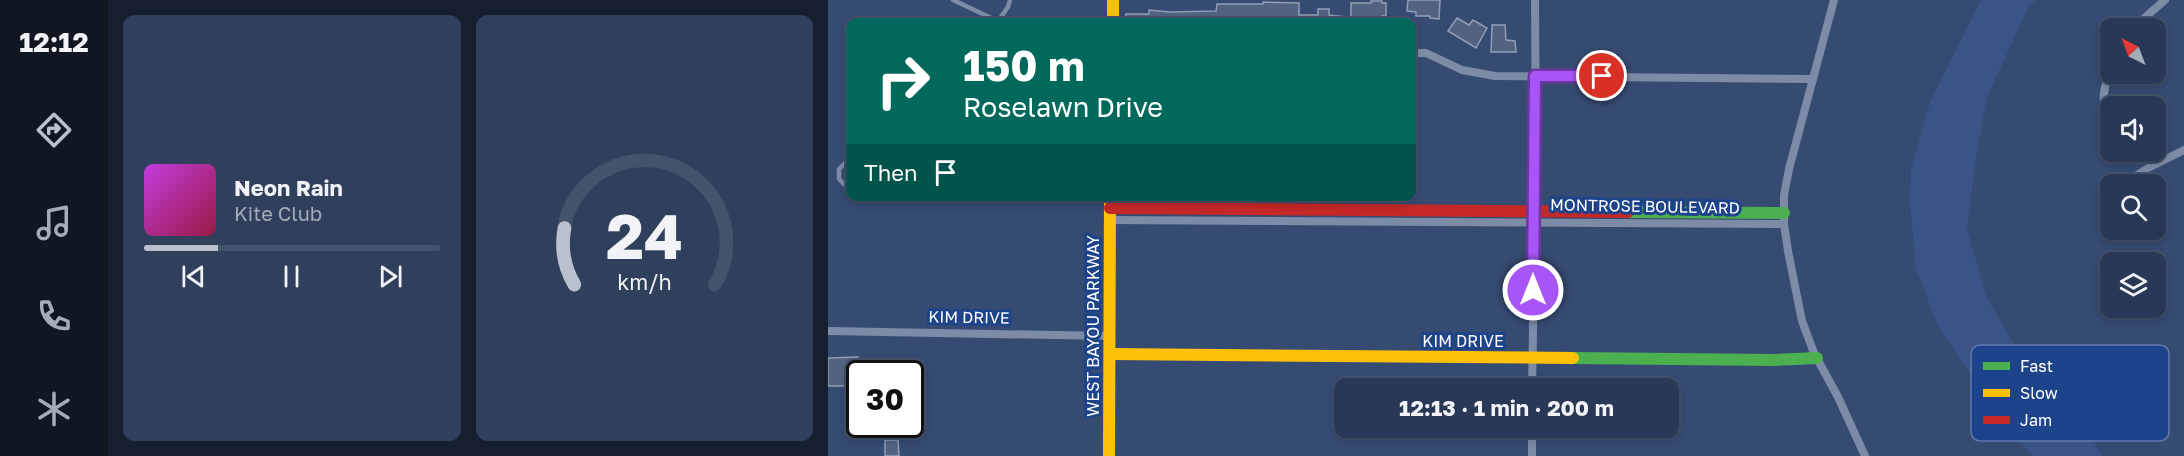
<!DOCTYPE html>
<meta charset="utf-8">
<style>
:root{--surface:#283856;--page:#303f5c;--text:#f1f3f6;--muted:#a5acb9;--line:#44526c;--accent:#b9c0ce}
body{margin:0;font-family:"Golos Text",sans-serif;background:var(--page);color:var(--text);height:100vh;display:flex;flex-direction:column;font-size:22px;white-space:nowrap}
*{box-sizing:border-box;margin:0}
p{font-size:20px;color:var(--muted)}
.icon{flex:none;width:33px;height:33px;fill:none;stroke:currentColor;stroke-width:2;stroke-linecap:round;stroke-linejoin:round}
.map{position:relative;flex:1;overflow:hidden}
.side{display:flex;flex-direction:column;gap:15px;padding:15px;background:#161f2f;width:720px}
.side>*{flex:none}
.hud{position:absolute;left:18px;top:18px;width:570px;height:183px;border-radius:12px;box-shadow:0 3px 9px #0003,0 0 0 2px var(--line);background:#00695c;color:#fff;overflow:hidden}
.needle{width:39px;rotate:318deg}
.tools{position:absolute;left:1272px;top:18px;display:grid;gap:12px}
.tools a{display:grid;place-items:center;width:66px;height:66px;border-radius:12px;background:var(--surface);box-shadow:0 3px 9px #0003,0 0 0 2px var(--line);font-size:30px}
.speed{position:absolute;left:18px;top:360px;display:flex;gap:12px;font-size:30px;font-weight:700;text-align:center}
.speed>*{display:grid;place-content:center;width:78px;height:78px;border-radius:50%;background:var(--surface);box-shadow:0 3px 9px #0003,0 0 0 2px var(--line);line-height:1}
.speed .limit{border:3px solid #111;border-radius:9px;background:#fff;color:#111}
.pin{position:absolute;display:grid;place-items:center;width:51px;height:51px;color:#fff;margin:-26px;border:3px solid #fff;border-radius:50%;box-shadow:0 2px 6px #0007}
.me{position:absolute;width:66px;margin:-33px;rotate:0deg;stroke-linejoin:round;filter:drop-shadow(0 0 4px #0008)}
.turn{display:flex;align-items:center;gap:21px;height:126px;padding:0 18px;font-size:27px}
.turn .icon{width:78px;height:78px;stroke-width:2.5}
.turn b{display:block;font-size:42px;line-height:51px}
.then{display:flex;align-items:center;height:57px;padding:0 18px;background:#0003;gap:12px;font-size:22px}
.side .card{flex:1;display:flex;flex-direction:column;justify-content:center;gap:9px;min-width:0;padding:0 21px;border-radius:12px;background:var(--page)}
.side .dial{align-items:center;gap:0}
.dial svg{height:156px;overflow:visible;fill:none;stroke:var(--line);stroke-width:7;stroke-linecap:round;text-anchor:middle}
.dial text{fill:var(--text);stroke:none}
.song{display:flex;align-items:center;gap:18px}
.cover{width:72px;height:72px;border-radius:9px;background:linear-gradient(135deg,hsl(290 70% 55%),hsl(340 70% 35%))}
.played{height:6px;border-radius:3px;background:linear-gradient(90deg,var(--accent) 25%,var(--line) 25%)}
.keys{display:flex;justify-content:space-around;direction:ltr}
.side .tiles{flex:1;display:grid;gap:15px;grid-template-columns:repeat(2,1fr)}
.trip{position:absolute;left:506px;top:378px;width:345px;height:60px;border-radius:12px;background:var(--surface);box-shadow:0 3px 9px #0003,0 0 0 2px var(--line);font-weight:700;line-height:60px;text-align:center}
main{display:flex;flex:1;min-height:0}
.tabs{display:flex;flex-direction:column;width:108px;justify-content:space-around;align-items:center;background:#101622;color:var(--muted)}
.tabs .icon{width:42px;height:42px}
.tabs .current{color:var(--accent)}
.tabs b{font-size:27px;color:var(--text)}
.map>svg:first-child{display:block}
.water{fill:#3a5488}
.building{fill:#526382;stroke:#919eb5;stroke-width:1.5}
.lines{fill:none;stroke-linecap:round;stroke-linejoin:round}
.lane{stroke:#7d8ca6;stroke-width:4.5}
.street{stroke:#7d8ca6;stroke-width:8}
.fast{stroke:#4caf50;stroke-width:12}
.slow{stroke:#ffc107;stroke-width:12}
.jam{stroke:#c62828;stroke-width:12}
.route-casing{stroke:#6d37a1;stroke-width:15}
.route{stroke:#a855f7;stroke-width:10}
.labels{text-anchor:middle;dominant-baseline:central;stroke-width:6;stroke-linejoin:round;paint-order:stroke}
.street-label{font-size:16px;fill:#fff;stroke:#1d438a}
.key{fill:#1d438a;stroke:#617bad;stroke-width:1.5}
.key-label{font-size:16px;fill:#fff}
</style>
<main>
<nav class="tabs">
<b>12:12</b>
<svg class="icon current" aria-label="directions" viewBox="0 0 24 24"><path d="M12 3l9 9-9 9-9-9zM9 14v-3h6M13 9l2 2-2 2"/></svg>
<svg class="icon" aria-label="music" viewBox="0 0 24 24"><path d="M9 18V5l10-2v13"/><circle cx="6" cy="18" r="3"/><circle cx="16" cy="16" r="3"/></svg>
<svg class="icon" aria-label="phone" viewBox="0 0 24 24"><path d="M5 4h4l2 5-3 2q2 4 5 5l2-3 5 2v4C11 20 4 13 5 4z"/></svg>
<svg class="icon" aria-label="climate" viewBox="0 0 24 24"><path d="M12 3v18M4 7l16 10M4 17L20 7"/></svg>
</nav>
<section class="side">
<div class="tiles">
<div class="card">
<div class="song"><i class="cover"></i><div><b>Neon Rain</b><p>Kite Club</p></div></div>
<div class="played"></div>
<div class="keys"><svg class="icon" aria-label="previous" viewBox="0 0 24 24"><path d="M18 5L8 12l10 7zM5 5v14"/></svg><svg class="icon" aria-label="pause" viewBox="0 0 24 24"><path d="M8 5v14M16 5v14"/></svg><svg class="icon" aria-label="next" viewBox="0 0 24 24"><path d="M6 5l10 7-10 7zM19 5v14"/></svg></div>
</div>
<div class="card dial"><svg viewBox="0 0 100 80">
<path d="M14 69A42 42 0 1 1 86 69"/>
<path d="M14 69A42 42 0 0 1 9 40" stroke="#b9c0ce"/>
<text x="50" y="56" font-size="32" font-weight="700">24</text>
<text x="50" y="72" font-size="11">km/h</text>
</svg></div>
</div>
</section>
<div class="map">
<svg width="1356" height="456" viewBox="0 0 1356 456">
<rect width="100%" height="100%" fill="#364b72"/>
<path class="water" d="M 1153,0 L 1207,0 L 1199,11 L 1159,97 L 1147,163 L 1139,228 L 1158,296 L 1187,346 L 1221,391 L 1261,434 L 1274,456 L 1205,456 L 1177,424 L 1110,326 L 1088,268 L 1082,204 L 1083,170 L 1102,102 Z"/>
<g class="building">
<path d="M 580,0 L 612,0 L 611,19 L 602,18 L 602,16 L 588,16 L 588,12 L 579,11 Z"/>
<path d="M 543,1 L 554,1 L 554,3 L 558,3 L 558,16 L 554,16 L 554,22 L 523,22 L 523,3 L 543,3 Z"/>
<path d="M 435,2 L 471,3 L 471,22 L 297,22 L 298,14 L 321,14 L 321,10 L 342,12 L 388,11 L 389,4 L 435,4 Z"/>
<path d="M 490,9 L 501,9 L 501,15 L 518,17 L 518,22 L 472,22 L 472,15 L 490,15 Z"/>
<path d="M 629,18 L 641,25 L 645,20 L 659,28 L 648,48 L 620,31 Z"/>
<path d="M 664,25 L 677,25 L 678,40 L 687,41 L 688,52 L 663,52 Z"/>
<path d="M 30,357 L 30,363 L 49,364 L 49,360 L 63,360 L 62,374 L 30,374 L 30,386 L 0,386 L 0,358 Z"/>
<path d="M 57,440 L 70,440 L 71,456 L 57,456 Z"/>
</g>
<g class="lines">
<g class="lane">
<path d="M 125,0 L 172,22"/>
<path d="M 170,21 L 180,7 L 182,0"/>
<path d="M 22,158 L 11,169 L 11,179 L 22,191"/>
</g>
<g class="street">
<path d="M 1006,0 L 961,169 L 956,195 L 956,224 L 960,251 L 974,321 L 986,353 L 1010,397 L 1037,456"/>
<path d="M 1305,28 L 1337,0"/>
<path d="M 584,53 L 598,53 L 634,70 L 667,76 L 985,79"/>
<path d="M 1282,73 C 1273,94 1274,103 1282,124"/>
<path d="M 1295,184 L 1320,168 L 1356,150"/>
<path d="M 282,220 L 956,224"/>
<path d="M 0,331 L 281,336"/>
<path d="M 704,388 L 708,155 L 707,0"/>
<path d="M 704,456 L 704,428"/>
</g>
<g class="fast">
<path d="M 800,212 L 956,213"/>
<path d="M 745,358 L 946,360 L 989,358"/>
</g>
<g class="slow">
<path d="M 285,0 L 285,22"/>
<path d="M 282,354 L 745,358"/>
<path d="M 281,456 L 282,196"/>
</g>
<path class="jam" d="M 282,208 L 800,212"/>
</g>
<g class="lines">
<defs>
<path id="route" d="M 705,290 L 707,76 L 774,76"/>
</defs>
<use href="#route" class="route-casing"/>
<use href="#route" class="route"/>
</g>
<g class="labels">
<g class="street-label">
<text transform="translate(817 206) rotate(1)">MONTROSE BOULEVARD</text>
<text transform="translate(141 317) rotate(1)">KIM DRIVE</text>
<text transform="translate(265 326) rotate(-90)">WEST BAYOU PARKWAY</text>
<text x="635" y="341">KIM DRIVE</text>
</g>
</g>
<rect x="1143" y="345" width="198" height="96" rx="9" class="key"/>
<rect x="1155" y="362" width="27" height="8" fill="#4caf50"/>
<rect x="1155" y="389" width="27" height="8" fill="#ffc107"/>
<rect x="1155" y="416" width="27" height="8" fill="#c62828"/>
<g class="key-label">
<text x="1192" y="372">Fast</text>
<text x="1192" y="399">Slow</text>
<text x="1192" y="426">Jam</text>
</g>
</svg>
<div class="tools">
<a><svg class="needle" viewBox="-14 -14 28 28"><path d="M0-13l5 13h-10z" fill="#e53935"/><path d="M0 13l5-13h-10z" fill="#a5acb9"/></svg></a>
<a><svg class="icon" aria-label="sound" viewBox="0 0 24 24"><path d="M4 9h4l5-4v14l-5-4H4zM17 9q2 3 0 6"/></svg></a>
<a><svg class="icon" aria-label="search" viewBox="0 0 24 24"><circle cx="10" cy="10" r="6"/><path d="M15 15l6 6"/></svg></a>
<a><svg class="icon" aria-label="layers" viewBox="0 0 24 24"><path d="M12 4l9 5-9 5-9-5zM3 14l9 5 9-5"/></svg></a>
</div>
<div class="speed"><div class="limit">30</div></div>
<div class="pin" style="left:774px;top:76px;background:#d93025"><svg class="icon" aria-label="arrive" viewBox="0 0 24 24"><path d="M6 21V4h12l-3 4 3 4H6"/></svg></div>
<svg class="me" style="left:705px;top:290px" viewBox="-20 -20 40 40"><circle r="17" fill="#a855f7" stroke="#fff" stroke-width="3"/><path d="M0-11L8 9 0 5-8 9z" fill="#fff"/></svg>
<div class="trip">12:13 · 1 min · 200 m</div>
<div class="hud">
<div class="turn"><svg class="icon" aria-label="right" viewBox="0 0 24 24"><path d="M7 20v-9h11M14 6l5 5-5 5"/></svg><div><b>150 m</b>Roselawn Drive</div></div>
<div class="then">Then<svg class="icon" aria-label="arrive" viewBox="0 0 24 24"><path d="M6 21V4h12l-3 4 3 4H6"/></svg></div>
</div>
</div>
</main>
